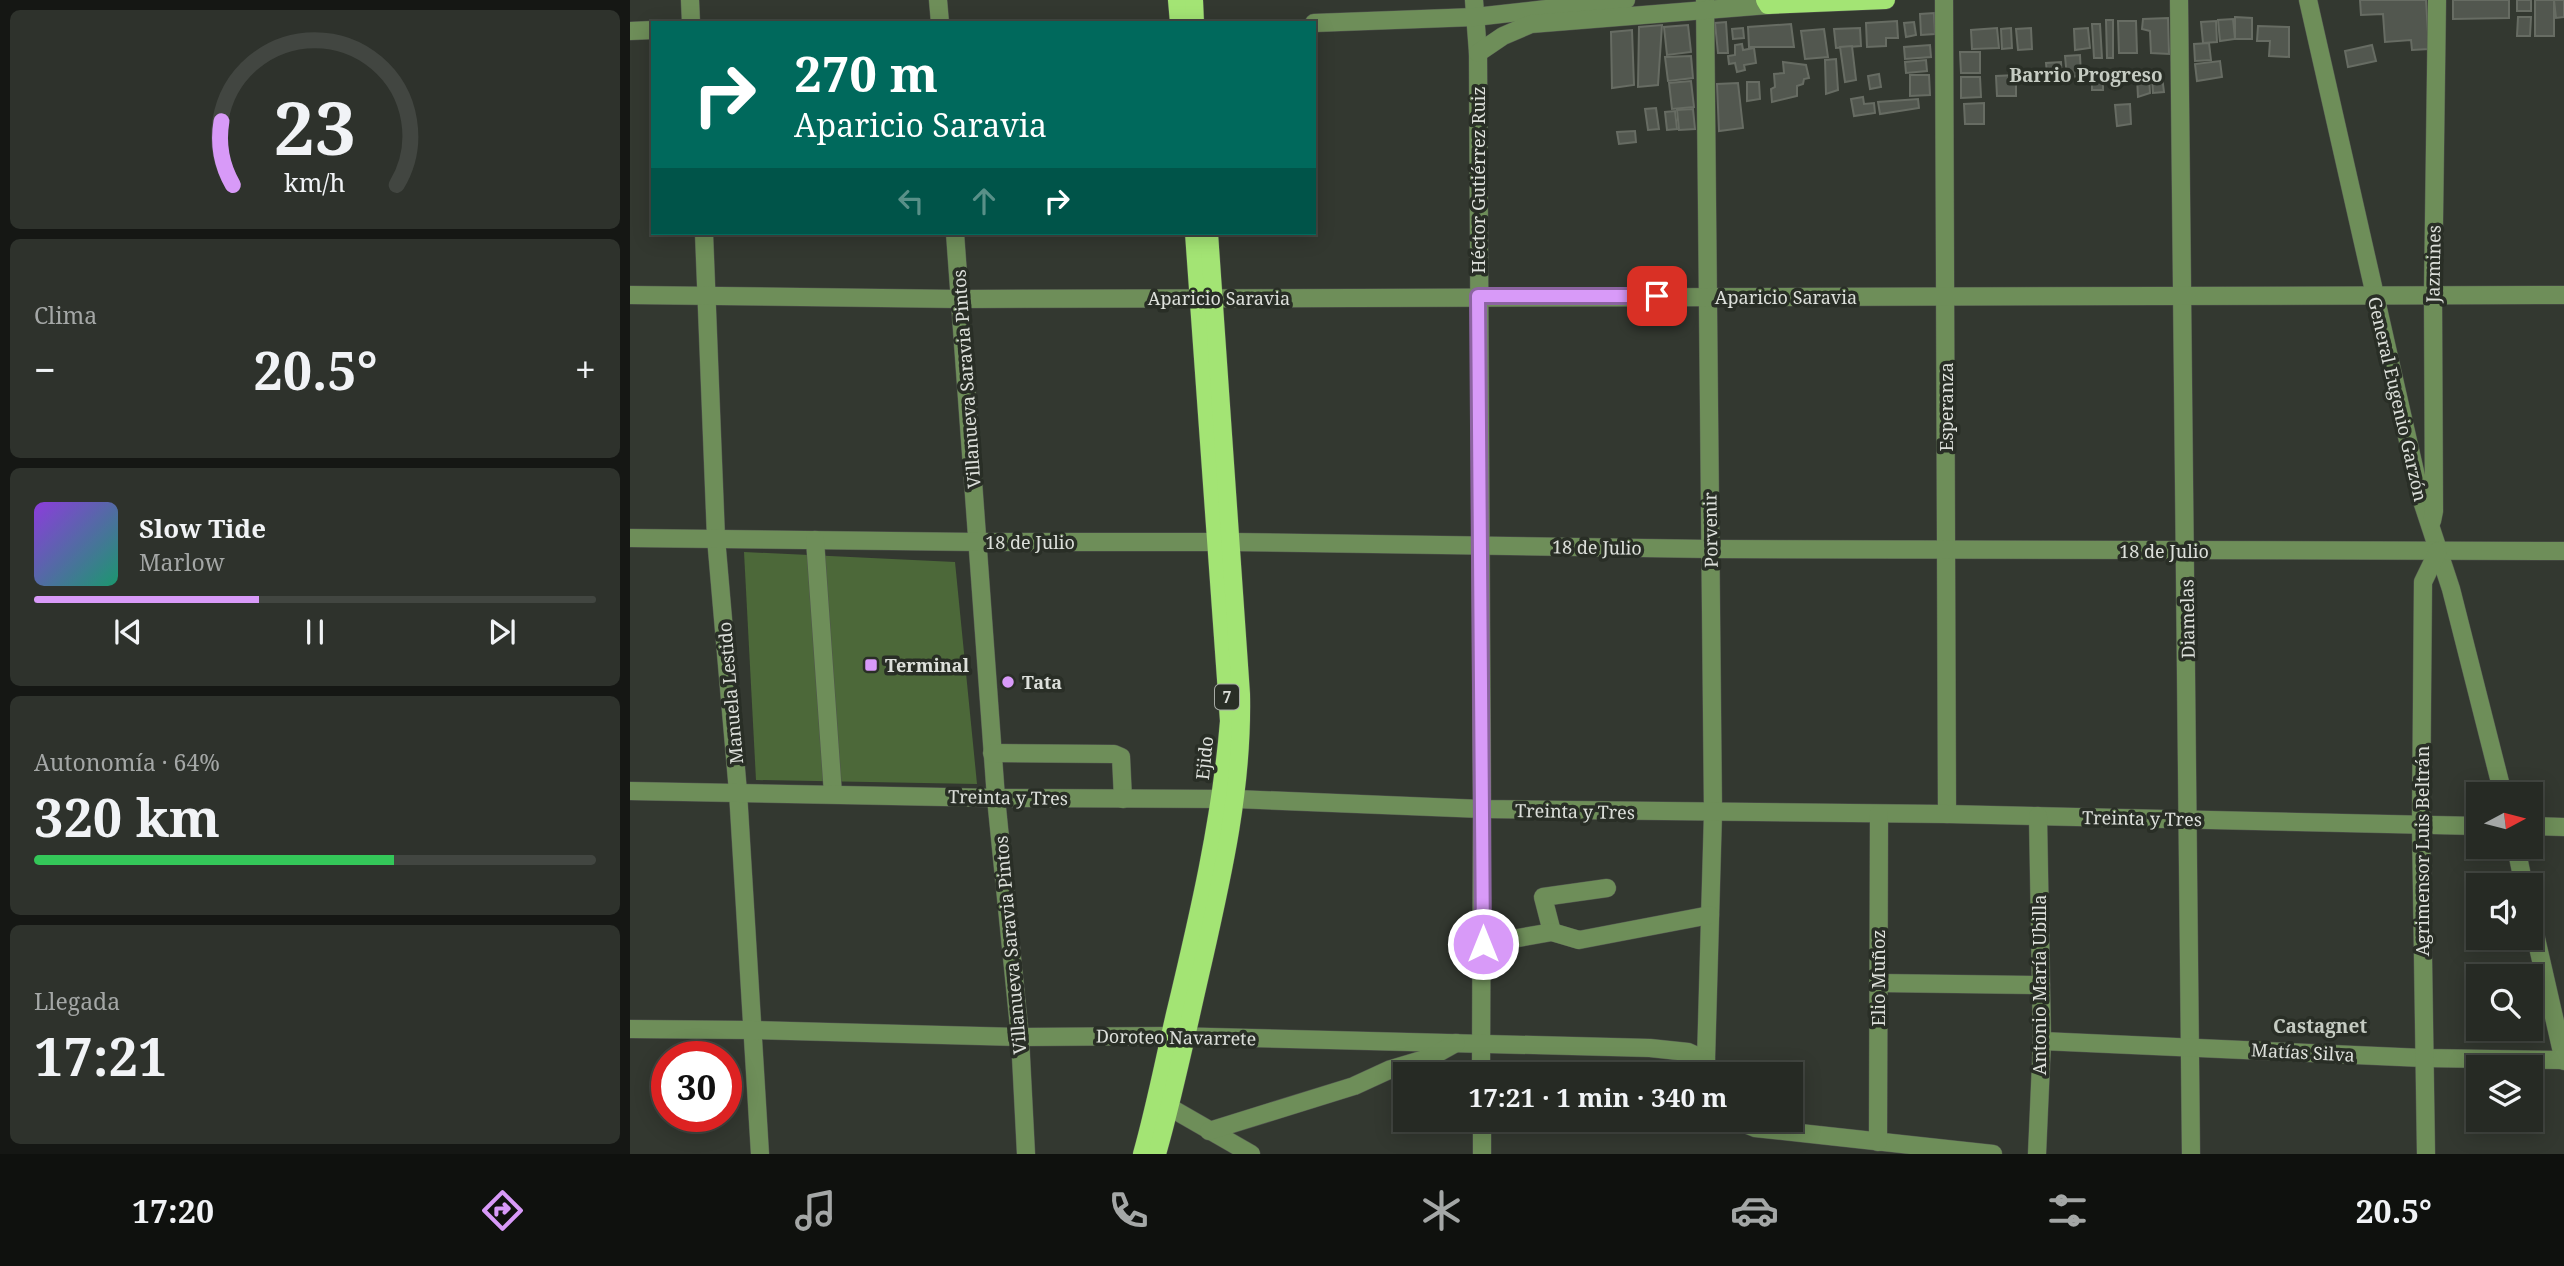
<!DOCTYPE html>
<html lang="es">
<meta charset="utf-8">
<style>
:root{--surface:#262a24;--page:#2e322c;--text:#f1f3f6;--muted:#a4a7a6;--line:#424641;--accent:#d89af8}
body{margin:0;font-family:"Noto Serif",serif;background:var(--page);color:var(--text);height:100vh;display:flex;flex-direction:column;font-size:26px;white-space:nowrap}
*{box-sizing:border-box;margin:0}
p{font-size:23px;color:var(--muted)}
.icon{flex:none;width:38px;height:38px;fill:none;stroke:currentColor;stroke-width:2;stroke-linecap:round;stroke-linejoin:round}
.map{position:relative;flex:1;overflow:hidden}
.panel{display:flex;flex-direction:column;gap:10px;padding:10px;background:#151714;width:630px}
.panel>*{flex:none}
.guide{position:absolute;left:21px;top:21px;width:665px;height:214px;border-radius:0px;box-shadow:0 4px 18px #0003,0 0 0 2px var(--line);background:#00695c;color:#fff;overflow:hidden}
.needle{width:46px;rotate:83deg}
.controls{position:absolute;left:1836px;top:782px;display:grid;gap:14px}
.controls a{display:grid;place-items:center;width:77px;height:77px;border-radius:0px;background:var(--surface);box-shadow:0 4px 18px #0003,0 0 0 2px var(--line);font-size:35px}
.speed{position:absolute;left:21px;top:1041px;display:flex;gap:14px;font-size:35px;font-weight:700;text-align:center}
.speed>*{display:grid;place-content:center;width:91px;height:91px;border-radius:50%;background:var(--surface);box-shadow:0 4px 18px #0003,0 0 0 2px var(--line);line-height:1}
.speed .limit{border:10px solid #d22;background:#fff;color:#111}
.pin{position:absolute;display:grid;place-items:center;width:60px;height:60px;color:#fff;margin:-30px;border-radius:14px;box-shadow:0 4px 10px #0006}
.me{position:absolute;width:77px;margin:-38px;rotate:0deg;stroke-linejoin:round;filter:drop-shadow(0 0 5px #0008)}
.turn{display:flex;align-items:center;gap:24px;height:147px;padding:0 28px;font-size:32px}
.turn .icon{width:91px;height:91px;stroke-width:2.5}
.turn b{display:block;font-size:49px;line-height:60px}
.lanes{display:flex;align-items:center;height:66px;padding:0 28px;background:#0003;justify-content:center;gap:35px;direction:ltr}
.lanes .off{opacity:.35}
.big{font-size:52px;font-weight:700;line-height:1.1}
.panel .widget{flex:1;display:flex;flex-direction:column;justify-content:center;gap:10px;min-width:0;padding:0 24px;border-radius:10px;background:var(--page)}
.panel .dial{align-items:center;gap:0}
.dial svg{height:182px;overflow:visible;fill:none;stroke:var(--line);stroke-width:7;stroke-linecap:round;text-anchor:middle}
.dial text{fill:var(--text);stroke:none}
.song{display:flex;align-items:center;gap:21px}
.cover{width:84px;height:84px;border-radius:10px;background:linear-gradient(135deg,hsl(270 70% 55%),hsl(160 70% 35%))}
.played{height:7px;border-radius:4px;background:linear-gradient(90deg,var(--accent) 40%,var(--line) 40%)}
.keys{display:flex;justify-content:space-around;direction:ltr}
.heat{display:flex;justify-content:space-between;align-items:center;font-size:38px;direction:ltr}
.charge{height:10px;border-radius:5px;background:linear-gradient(90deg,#34c759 64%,var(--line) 0)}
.trip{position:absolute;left:763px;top:1062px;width:410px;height:70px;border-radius:0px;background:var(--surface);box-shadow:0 4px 18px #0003,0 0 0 2px var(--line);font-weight:700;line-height:70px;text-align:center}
.menu{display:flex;height:112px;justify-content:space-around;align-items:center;background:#0f110e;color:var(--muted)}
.menu .icon{width:49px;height:49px}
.menu .on{color:var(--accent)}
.menu b{font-size:32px;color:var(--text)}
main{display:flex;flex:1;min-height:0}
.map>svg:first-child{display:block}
.green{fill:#4c6839}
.building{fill:#52574f;stroke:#676c63;stroke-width:2}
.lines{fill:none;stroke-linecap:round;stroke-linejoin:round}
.minor-casing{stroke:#52564f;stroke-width:19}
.major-casing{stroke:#52564f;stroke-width:19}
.minor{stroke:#6e8e59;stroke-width:18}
.major{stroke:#a3e474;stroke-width:18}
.route-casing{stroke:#8c64a1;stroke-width:18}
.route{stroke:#d89af8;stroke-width:12}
.poi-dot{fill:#d89af8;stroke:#292e26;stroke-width:2.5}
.labels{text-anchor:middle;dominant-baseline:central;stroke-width:7;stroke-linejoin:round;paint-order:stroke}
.shield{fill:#292e26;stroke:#a7aba5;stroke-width:2}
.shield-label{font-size:16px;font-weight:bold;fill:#dde0db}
.street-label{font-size:18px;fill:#dde0db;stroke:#292e26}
.poi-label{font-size:18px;font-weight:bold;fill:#dde0db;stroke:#292e26;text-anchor:start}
.neighbourhood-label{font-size:19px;font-weight:bold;fill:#c5cbc2;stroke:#292e26}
</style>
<main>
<section class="panel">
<div class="widget dial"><svg viewBox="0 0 100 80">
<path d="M14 69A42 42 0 1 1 86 69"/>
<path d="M14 69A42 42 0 0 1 9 41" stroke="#d89af8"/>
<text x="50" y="56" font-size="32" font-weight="700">23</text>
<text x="50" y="72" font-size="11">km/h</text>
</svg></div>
<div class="widget"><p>Clima</p>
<div class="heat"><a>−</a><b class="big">20.5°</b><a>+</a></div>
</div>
<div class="widget">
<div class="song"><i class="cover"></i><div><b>Slow Tide</b><p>Marlow</p></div></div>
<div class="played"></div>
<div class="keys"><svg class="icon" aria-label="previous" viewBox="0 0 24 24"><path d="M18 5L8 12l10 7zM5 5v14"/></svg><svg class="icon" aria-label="pause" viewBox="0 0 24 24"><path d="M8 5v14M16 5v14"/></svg><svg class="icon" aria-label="next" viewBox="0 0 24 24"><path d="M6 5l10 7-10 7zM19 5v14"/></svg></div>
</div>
<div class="widget"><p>Autonomía · 64%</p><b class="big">320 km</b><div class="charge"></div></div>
<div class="widget"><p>Llegada</p><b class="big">17:21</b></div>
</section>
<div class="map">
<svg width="1934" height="1154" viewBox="0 0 1934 1154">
<rect width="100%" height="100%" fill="#333830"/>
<path class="green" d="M 114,552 L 325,562 L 347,784 L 126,780 Z"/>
<g class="building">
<path d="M 1730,0 L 1796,0 L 1799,49 L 1782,50 L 1781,40 L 1755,42 L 1753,14 L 1731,15 Z"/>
<path d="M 1823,0 L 1879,0 L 1879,18 L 1823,19 Z"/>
<rect x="1887" y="0" width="14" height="11"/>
<rect x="1905" y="0" width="19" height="36"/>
<path d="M 1924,0 L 1934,0 L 1934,17 L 1926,18 Z"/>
<path d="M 1304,13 L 1305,34 L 1291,35 L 1290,14 Z"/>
<path d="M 1605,17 L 1622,18 L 1622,39 L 1605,39 Z"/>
<path d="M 1888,17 L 1901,17 L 1900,36 L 1887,36 Z"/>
<path d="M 1538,18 L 1539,54 L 1521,53 L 1520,31 L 1512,29 L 1513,19 Z"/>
<path d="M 1603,19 L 1605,39 L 1590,41 L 1588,20 Z"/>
<path d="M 1476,20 L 1483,20 L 1483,58 L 1477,58 Z"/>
<path d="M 1267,21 L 1268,38 L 1256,38 L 1256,46 L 1237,47 L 1236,23 Z"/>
<path d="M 1488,21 L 1506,21 L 1507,53 L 1489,53 Z"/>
<path d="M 1586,21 L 1587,42 L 1573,43 L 1571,22 Z"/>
<path d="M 1096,22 L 1098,53 L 1088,53 L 1085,23 Z"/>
<path d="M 1284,22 L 1286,35 L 1276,37 L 1274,23 Z"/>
<path d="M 1161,24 L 1164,47 L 1119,47 L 1118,27 Z"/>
<path d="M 1462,24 L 1470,24 L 1472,58 L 1464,58 Z"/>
<path d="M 1032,25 L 1028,85 L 1008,87 L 1009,27 Z"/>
<path d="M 1058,25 L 1061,52 L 1037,55 L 1034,27 Z"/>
<path d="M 1628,26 L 1659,27 L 1659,57 L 1639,56 L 1640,41 L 1627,41 Z"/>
<path d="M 1113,28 L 1114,38 L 1103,39 L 1102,29 Z"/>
<path d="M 1230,28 L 1231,46 L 1206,48 L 1204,29 Z"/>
<path d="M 1367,28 L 1369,48 L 1342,49 L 1341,30 Z"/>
<path d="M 1381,28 L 1382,48 L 1372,49 L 1371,29 Z"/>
<path d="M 1401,28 L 1402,49 L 1388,50 L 1386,29 Z"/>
<path d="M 1458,28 L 1460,48 L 1445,50 L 1444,29 Z"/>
<path d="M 1194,29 L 1198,57 L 1175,59 L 1171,31 Z"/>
<path d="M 1002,30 L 1004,85 L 982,88 L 981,32 Z"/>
<path d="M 1579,43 L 1581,60 L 1565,61 L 1564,44 Z"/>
<path d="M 1112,44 L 1113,50 L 1124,48 L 1126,63 L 1114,65 L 1115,70 L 1107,72 L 1105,63 L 1099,64 L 1098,56 L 1105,55 L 1105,45 Z"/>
<path d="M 1300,45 L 1301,57 L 1275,59 L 1274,47 Z"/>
<path d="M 1742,45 L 1746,61 L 1718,67 L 1715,51 Z"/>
<path d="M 1222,46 L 1226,80 L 1215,82 L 1210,47 Z"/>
<path d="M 1330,52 L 1350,52 L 1350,73 L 1331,73 Z"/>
<path d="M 1450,55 L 1451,76 L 1437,77 L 1435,56 Z"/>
<path d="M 1061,56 L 1063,78 L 1038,81 L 1035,57 Z"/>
<path d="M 1206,59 L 1208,90 L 1196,94 L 1195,60 Z"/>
<path d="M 1296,60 L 1297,71 L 1276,73 L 1275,62 Z"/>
<path d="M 1590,61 L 1592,77 L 1567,81 L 1565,64 Z"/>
<path d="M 1153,62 L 1176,65 L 1179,78 L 1174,79 L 1173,84 L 1167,86 L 1167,96 L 1142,102 L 1141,89 L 1145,87 L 1144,74 L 1154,73 Z"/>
<path d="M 1431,62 L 1432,83 L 1418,84 L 1416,63 Z"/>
<path d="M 1249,74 L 1251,87 L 1240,89 L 1238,76 Z"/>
<path d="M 1280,75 L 1299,75 L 1300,95 L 1280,96 Z"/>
<path d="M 1386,75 L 1386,96 L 1367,96 L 1366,76 Z"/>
<path d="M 1519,76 L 1520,93 L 1508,97 L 1507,78 Z"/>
<path d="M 1532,76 L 1534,92 L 1523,93 L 1522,77 Z"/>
<path d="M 1331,77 L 1350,77 L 1351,97 L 1331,98 Z"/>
<rect x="1462" y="78" width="11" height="12"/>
<path d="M 1061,81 L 1064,107 L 1042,109 L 1039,83 Z"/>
<path d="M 1117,82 L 1129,82 L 1130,99 L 1117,101 Z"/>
<path d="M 1108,83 L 1113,128 L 1089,131 L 1087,84 Z"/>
<path d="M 1233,97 L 1234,104 L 1244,103 L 1245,113 L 1224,116 L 1221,99 Z"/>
<path d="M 1288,99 L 1289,108 L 1250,114 L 1248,102 Z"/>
<path d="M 1354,103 L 1354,124 L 1335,124 L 1334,104 Z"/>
<path d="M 1500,104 L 1501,124 L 1487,126 L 1485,105 Z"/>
<path d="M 1026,108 L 1029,129 L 1018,130 L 1015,109 Z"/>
<path d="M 1063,109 L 1065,129 L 1049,130 L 1047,110 Z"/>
<path d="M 1045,111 L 1047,129 L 1037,130 L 1035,112 Z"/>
<path d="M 1005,131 L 1006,142 L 989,144 L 987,132 Z"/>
</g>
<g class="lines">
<defs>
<g id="minor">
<path d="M 60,0 L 61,23"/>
<path d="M 308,0 L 310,23"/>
<path d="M 844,0 L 848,53 L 852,809 L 851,1074"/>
<path d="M 1075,0 L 1083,813 L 1076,1060"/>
<path d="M 1314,0 L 1317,814"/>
<path d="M 1549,0 L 1561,1154"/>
<path d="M 1678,0 L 1791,498 L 1821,589 L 1873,794"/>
<path d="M 684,23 L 845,17 L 996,0"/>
<path d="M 0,31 L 23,30"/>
<path d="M 848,53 L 873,36 L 901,24 L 1138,5"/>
<path d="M 74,233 L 86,538 L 108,792 L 130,1154"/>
<path d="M 325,233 L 366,798 L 390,1037 L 396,1154"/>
<path d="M 0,295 L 330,299 L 1934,295"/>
<path d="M 1802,521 L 1804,511 L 1803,294 L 1807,0"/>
<path d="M 0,538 L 348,542 L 601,542 L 1080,549 L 1934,551"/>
<path d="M 185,540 L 203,794"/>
<path d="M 362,753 L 484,754 L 491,757 L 493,799"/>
<path d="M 0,791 L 366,798 L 606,799 L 852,809 L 1317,814 L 1848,826"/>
<path d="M 1900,826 L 1934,827"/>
<path d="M 1886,847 L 1894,886"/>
<path d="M 1900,912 L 1934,1061"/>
<path d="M 922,932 L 913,897 L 977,888"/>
<path d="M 853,944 L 922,932 L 949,940 L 1080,915"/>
<path d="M 1248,983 L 1411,985"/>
<path d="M 0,1029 L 122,1030 L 390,1037 L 540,1036 L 1020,1048 L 1058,1052 L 1076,1060 L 1077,1074"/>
<path d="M 1412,1041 L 1793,1058 L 1934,1060"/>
<path d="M 527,1100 L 621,1154"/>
<path d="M 852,1120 L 852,1154"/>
<path d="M 1105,1120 L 1125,1128 L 1363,1154"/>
<path d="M 579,1131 L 724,1086 L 761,1069 L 801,1057 L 826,1043"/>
<path d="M 1248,1142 L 1249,814"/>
<path d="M 1407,1154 L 1412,1041 L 1408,816"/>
<path d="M 1796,1154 L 1791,825 L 1793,582 L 1808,551"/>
</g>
<g id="major">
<path d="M 547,0 L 549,23"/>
<path d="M 564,0 L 565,23"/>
<path d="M 1135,0 L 1138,5 L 1256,0"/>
<path d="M 512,1154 C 525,1108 534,1061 545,1014 C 568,918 591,820 599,721 L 564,233"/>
<path d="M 527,1154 C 545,1091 558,1026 573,962 C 593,874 613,786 611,694 L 579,233"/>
</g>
</defs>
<use href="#minor" class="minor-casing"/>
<use href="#major" class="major-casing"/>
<use href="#minor" class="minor"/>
<use href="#major" class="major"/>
</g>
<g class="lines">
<defs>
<path id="route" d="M 853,944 L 848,296 L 1027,296"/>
</defs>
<use href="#route" class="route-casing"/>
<use href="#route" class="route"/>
</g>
<g class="poi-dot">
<rect x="234" y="658" width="14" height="14" rx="3.5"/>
<circle cx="378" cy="682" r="7"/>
</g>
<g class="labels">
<rect class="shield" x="585" y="684.5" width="24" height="25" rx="5"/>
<g class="shield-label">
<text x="597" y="697">7</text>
</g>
<g class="street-label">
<text transform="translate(848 180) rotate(-90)">Héctor Gutiérrez Ruiz</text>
<text transform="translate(1803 264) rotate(-89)">Jazmines</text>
<text x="1156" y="297">Aparicio Saravia</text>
<text x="589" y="298">Aparicio Saravia</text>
<text transform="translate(336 379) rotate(-94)">Villanueva Saravia Pintos</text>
<text transform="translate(1768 399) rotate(77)">General Eugenio Garzón</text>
<text transform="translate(1316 407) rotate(-90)">Esperanza</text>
<text transform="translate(1080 530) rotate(-91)">Porvenir</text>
<text x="400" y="542">18 de Julio</text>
<text transform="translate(967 547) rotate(1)">18 de Julio</text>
<text x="1534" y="551">18 de Julio</text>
<text transform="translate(1557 619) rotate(-91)">Diamelas</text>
<text transform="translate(100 693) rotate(-95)">Manuela Lestido</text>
<text transform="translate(574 758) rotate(-84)">Ejido</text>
<text transform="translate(378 797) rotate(1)">Treinta y Tres</text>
<text transform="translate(945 811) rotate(1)">Treinta y Tres</text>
<text transform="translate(1512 818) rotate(1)">Treinta y Tres</text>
<text transform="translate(1792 851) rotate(-90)">Agrimensor Luis Beltrán</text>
<text transform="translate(380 945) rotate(-95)">Villanueva Saravia Pintos</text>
<text transform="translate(1248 978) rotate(-90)">Elio Muñoz</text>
<text transform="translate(1409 985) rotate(-90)">Antonio María Ubilla</text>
<text transform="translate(546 1037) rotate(1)">Doroteo Navarrete</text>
<text transform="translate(1673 1052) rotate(3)">Matías Silva</text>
</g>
<g class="poi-label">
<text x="255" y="665">Terminal</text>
<text x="392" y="682">Tata</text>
</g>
<g class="neighbourhood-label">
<text x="1456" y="75">Barrio Progreso</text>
<text x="1690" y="1026">Castagnet</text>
</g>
</g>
</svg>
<div class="controls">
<a><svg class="needle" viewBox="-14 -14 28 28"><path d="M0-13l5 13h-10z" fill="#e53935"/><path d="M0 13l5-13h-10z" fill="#a4a7a6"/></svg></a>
<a><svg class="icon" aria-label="sound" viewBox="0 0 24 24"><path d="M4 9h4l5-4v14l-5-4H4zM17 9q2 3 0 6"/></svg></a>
<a><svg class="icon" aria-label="search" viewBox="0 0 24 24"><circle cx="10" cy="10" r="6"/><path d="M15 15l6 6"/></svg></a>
<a><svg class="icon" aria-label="layers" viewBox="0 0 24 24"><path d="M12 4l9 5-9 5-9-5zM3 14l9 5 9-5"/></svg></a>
</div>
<div class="speed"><div class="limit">30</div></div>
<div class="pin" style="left:1027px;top:296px;background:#d93025"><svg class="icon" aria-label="arrive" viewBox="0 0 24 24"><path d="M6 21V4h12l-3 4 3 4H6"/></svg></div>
<svg class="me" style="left:853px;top:944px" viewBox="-20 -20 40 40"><circle r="17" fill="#d89af8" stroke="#fff" stroke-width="3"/><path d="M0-11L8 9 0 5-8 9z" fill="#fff"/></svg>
<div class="trip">17:21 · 1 min · 340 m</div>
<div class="guide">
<div class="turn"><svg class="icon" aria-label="right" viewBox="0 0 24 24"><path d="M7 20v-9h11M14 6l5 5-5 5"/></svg><div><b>270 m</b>Aparicio Saravia</div></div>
<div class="lanes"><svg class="icon off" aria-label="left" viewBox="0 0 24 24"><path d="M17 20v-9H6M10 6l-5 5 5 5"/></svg><svg class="icon off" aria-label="ahead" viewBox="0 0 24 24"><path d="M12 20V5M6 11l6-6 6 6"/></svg><svg class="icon" aria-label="right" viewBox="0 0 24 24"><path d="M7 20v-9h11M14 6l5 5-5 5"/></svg></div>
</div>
</div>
</main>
<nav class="menu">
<b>17:20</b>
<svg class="icon on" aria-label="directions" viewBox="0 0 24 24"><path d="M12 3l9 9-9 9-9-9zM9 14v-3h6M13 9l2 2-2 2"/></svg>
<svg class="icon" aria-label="music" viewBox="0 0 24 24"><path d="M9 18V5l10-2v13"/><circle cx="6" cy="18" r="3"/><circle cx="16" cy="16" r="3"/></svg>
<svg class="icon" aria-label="phone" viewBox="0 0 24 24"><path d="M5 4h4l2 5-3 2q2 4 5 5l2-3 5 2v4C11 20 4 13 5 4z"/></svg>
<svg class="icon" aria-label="climate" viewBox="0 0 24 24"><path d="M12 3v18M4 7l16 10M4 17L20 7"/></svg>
<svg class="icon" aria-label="car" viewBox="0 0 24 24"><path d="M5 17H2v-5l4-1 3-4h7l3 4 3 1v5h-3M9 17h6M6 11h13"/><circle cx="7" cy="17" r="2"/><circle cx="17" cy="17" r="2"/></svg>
<svg class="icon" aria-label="filters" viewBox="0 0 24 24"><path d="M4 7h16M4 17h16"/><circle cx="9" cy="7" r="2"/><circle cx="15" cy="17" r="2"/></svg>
<b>20.5°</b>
</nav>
